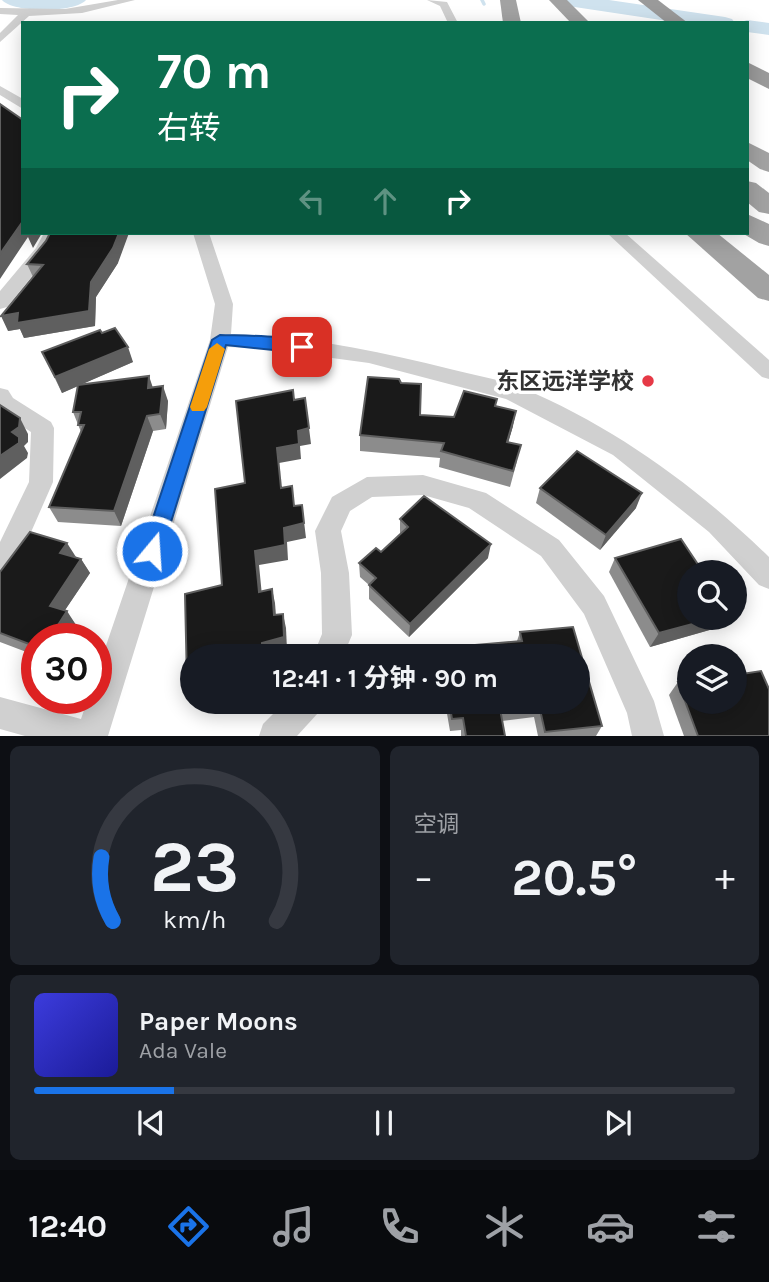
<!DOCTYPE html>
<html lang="zh">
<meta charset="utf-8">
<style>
:root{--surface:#171b24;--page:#20242c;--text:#f1f3f6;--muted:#9ea1a6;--line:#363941;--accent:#1a73e8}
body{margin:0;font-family:Karla,"Noto Sans SC",sans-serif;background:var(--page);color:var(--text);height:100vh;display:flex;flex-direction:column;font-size:26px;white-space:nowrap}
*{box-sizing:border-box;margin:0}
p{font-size:23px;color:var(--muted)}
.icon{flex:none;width:38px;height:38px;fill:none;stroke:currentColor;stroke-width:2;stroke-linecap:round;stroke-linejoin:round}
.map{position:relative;height:736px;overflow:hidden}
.sheet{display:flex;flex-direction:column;gap:10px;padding:10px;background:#0d0f14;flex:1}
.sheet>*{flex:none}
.hud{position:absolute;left:21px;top:21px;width:728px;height:214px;border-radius:0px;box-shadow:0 4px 18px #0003;background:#0b6e4f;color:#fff;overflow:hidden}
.fabs{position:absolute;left:677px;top:560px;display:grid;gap:14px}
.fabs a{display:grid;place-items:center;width:70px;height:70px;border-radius:50%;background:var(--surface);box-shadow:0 4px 18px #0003;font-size:35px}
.speed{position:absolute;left:21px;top:623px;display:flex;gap:14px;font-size:35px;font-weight:700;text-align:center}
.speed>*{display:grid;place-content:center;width:91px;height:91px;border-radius:50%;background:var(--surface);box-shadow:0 4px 18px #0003;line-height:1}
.speed .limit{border:10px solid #d22;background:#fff;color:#111}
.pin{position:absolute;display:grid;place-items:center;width:60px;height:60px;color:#fff;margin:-30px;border-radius:14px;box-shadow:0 4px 10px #0006}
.me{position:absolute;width:77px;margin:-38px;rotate:18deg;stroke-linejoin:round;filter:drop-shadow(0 0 5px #0008)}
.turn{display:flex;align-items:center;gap:24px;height:147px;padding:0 21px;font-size:32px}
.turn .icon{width:91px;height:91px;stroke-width:2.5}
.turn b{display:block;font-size:49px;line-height:60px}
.lanes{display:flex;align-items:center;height:66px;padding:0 21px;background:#0003;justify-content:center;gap:35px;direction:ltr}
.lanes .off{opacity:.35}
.big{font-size:52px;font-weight:700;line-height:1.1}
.sheet .card{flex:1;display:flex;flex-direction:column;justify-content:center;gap:10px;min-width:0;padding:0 24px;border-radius:10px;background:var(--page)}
.sheet .dial{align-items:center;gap:0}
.dial svg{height:182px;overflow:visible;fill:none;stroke:var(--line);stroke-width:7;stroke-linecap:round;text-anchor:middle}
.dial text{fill:var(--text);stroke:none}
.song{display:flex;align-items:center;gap:21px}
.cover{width:84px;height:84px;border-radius:10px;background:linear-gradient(135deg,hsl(240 70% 55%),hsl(240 70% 35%))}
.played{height:7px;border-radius:4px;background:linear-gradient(90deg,var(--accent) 20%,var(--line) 20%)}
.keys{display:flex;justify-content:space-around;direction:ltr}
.heat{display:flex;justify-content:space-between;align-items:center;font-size:38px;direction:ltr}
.sheet .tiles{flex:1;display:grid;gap:10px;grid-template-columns:1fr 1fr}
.card:last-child{grid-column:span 2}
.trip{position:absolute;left:180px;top:644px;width:410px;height:70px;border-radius:35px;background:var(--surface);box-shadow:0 4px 18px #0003;font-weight:700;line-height:70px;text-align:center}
.dock{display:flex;height:112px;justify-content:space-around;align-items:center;background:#090b0e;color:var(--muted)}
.dock .icon{width:49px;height:49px}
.dock .on{color:var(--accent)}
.dock b{font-size:32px;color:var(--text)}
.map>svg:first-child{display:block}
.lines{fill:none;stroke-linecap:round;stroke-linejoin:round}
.stream{stroke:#cfe2ee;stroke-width:3.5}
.river{fill:#cfe2ee;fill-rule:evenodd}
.minor{fill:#d0d0d0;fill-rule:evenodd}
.trunk{fill:#a2a2a2;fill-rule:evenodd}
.motorway{fill:#9a9a9a;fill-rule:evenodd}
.wall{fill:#8c8c8c}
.shaded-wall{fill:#5f5f5f}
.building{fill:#1a1a1a;stroke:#5f5f5f;stroke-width:2}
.route{fill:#1a73e8;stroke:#114b97;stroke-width:2}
.slow{fill:#f59e0b}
.poi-dot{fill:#e63946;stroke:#fff;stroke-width:2.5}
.labels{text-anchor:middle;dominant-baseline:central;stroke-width:7;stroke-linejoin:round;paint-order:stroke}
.poi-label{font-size:23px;font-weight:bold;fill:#333;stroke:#fff;text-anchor:end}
</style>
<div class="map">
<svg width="769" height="736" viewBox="0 0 769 736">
<rect width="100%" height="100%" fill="#fff"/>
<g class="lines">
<path class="stream" d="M 482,0 L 484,4"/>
<g class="river">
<path d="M 2,0 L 86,0 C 75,13 13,13 2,0 Z"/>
<path d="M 558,0 L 609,0 L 725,17 L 732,19 L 735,23 L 681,23 L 568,6 Z"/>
<path d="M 747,20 L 769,23 L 769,35 L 747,32 L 747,23 L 739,23 Z"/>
</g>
<g class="minor">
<path d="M 118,0 L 135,0 L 82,13 L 29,16 L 0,42 L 0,33 L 18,15 L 0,14 L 0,8 L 65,9 Z"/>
<path d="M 427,0 L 447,2 L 458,23 L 448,23 L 440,6 Z"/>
<path d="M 0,86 L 23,99 L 23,109 L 0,95 Z"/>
<path d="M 44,233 L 60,233 L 50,254 L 7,307 L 0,309 L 0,291 L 36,248 Z"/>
<path d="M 193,233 L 209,233 L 233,304 L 231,334 C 305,336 378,351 450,369 C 473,375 499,379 522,388 C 615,427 697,487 769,557 L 769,589 L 759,585 L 709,532 L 613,455 L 506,399 L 369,363 L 258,348 L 228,347 L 108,736 L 25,736 L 0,729 L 0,697 L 81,719 L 88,698 L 96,698 L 96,675 L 210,340 L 215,304 Z"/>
<path d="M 607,233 L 625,233 L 769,360 L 769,379 L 762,377 Z"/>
<path d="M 0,388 L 8,390 L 13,398 L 51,422 L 54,428 L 53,482 L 10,580 L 0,583 L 0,542 L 29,482 L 31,432 L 0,412 Z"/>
<path d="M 423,475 L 486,493 L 559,540 L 604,596 L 654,701 L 664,736 L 632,736 L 627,713 L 584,614 L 541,556 L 469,508 L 423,495 L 372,497 L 350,511 L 341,531 L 349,573 L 352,635 L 343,656 L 313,656 L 322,634 L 321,573 L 315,531 L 332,497 L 367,477 Z"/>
<path d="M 285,702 L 323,702 L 318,713 L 297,736 L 259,736 L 263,724 Z"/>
</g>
<g class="trunk">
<path d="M 500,0 L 516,0 L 521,23 L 503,23 Z"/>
<path d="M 549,0 L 567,0 L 590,23 L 571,23 Z"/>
<path d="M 747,142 L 769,153 L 769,172 L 760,169 L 747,160 Z"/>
<path d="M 747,181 L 756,183 L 769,193 L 769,214 L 759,212 L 747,202 Z"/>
<path d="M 747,214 L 769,224 L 769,246 L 759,243 L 742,233 L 747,233 Z"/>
<path d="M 685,233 L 717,233 L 769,275 L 769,301 L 758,298 Z"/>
</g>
<g class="motorway">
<path d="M 638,0 L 658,0 L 688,23 L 667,23 Z"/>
<path d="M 747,62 L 769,73 L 769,89 L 747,78 Z"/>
</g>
</g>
<g class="wall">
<path d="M 46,241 L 118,263 L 96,297 L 95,326 L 24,338 L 20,329 L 8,331 L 33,277 L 27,264 Z"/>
<path d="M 102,333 L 133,362 L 82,384 L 153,387 L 168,401 L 166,429 L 153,431 L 121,526 L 58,522 L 49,507 L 81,432 L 73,412 L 78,386 L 62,393 L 42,352 Z"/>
<path d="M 496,406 L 513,426 L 508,442 L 517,461 L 510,487 L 439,467 L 440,458 L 360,451 L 360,435 L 420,415 L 454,417 Z"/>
<path d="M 540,488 L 636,508 L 600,550 L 536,503 Z"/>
<path d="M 400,519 L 488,558 L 409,637 L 369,599 L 369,585 L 360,577 L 359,563 L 381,552 L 400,534 Z"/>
<path d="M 76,557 L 81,559 L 90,573 L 65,610 L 76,625 L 67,639 L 37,639 L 37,656 L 0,642 L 0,572 Z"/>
<path d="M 615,558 L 720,627 L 650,647 L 609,572 Z"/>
<path d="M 573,627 L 602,726 L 596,736 L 538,736 L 534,717 L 502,721 L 505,736 L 461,736 L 461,730 L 450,731 L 445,702 L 578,702 L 578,656 L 440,656 L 441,648 L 517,641 L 520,632 Z"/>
<path d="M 678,682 L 769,736 L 684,736 L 669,695 Z"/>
</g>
<g class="shaded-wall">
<path d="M 23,221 L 23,233 L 42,233 L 33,248 L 28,237 L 0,279 L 0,254 Z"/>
<path d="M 119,233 L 129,233 L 118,263 L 96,297 L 95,326 L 24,338 L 20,329 L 8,331 L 1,316 L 91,282 Z"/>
<path d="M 128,347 L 133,362 L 62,393 L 55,377 Z"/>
<path d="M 149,376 L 154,391 L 148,388 Z"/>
<path d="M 163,386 L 168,401 L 166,429 L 160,414 Z"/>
<path d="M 516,411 L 513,426 L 504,457 L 507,442 Z"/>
<path d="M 147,416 L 153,431 L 121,526 L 114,511 Z"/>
<path d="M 20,418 L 28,434 L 28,442 L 24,446 L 28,453 L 27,458 L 0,479 L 0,456 Z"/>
<path d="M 309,428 L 311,444 L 300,446 L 301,459 L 279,463 L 284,503 L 277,448 L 298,431 Z"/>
<path d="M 642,493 L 636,508 L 600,550 L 606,535 Z"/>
<path d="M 302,505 L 306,538 L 287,542 L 288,560 L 259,565 L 263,606 L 259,592 L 255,551 L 284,528 Z"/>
<path d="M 67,543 L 76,557 L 60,553 Z"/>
<path d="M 491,544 L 488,558 L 409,637 L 410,624 Z"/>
<path d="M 81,559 L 90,573 L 59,619 L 50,606 Z"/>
<path d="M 272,589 L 275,603 L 277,629 L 274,615 Z"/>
<path d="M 67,611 L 76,625 L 67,639 L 49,639 Z"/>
<path d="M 283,614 L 286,628 L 287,650 L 266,656 L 262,656 L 262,643 Z"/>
<path d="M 715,618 L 727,618 L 720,627 L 650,647 L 659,633 Z"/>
<path d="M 192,681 L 192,693 L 187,682 Z"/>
</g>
<g class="building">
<path d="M 0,104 L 23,120 L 23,221 L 0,254 Z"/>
<path d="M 50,233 L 119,233 L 113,248 L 91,282 L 89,311 L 17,323 L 18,313 L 1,316 L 43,265 L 27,264 L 46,241 Z"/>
<path d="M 115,328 L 128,347 L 55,377 L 42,352 L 100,330 L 102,333 Z"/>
<path d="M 149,376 L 148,388 L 163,386 L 160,414 L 147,416 L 114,511 L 49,507 L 84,425 L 78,425 L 81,412 L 73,412 L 78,385 Z"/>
<path d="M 368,377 L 399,379 L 401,383 L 421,384 L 420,415 L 454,417 L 464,391 L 497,399 L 495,406 L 516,411 L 507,442 L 521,445 L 513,471 L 441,451 L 444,443 L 360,435 Z"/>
<path d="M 293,390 L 294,400 L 305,398 L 309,428 L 298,431 L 299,444 L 277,448 L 281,488 L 292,486 L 294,506 L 302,505 L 304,523 L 284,528 L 285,545 L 255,551 L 259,592 L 272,589 L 274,615 L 283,614 L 284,637 L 262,643 L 262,656 L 192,656 L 192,681 L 187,682 L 185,594 L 222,585 L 215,489 L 245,483 L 236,401 Z"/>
<path d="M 0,405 L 20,418 L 19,427 L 12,432 L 19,437 L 19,443 L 0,456 Z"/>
<path d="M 577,451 L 642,493 L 606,535 L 540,488 Z"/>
<path d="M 424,496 L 491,544 L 410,624 L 369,585 L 376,578 L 359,563 L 376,548 L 381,552 L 408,527 L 400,519 Z"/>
<path d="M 30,532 L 67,543 L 60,553 L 81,559 L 50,606 L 67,611 L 49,639 L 37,639 L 37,647 L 0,633 L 0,572 Z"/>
<path d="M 681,539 L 703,572 L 690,572 L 690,618 L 715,618 L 659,633 L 615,558 Z"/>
<path d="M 573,627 L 602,726 L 545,732 L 539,705 L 500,709 L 505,736 L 466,736 L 463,718 L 452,719 L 449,702 L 578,702 L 578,656 L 442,656 L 441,648 L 522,641 L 520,632 Z"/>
<path d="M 761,671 L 769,689 L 769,736 L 698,736 L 678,682 L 690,681 L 690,702 L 735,702 L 735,675 Z"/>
</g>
<path class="route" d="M 220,335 C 239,336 298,334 310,347 L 302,353 L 226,345 L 162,551 L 159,558 L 152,560 L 145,558 L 142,551 L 212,340 Z"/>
<path class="slow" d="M 217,343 L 225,349 L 207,407 L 204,411 L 192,411 L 190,407 L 209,349 Z"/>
<circle class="poi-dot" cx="648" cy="381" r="7"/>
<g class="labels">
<g class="poi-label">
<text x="634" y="381">东区远洋学校</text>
</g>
</g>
</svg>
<div class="fabs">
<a><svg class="icon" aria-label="search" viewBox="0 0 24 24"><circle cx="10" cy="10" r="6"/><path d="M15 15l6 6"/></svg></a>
<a><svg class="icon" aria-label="layers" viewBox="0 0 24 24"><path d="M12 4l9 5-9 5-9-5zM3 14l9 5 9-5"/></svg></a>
</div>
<div class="speed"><div class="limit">30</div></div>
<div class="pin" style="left:302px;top:347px;background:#d93025"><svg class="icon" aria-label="arrive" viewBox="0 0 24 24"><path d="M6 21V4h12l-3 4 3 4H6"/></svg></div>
<svg class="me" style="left:152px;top:551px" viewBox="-20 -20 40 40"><circle r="17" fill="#1a73e8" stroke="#fff" stroke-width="3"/><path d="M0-11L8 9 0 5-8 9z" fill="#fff"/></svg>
<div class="trip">12:41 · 1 分钟 · 90 m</div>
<div class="hud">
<div class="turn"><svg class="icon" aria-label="right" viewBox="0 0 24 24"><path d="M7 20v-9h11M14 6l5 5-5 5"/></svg><div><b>70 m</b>右转</div></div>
<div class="lanes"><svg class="icon off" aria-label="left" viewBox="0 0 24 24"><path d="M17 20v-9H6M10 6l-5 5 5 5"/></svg><svg class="icon off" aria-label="ahead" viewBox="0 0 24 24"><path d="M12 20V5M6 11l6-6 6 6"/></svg><svg class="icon" aria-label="right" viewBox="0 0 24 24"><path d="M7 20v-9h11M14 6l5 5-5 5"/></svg></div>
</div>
</div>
<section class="sheet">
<div class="tiles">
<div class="card dial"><svg viewBox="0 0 100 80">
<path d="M14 69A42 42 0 1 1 86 69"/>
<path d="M14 69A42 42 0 0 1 9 41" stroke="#1a73e8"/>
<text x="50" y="56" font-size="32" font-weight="700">23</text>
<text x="50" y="72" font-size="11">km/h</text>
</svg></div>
<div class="card"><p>空调</p>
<div class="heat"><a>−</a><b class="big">20.5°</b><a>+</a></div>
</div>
<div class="card">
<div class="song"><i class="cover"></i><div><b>Paper Moons</b><p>Ada Vale</p></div></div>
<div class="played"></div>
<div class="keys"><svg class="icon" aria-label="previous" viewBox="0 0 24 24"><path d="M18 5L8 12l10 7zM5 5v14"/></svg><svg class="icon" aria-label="pause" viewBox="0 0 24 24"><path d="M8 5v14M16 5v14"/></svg><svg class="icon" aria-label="next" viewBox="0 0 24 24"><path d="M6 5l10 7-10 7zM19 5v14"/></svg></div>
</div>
</div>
</section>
<nav class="dock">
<b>12:40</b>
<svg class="icon on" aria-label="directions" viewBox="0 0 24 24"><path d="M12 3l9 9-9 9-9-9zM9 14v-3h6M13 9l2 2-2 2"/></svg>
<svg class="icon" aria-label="music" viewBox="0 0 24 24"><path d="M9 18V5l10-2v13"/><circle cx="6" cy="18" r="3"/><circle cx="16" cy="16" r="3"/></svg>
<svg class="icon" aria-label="phone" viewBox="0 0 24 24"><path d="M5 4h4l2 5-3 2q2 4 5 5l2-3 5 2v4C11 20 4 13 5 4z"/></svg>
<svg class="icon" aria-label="climate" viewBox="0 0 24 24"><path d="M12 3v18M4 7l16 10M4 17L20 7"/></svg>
<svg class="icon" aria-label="car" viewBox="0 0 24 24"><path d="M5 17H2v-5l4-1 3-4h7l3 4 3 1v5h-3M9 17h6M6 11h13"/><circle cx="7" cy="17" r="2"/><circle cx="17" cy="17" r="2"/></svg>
<svg class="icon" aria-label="filters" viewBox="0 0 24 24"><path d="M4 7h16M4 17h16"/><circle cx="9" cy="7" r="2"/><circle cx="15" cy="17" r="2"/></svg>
</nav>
